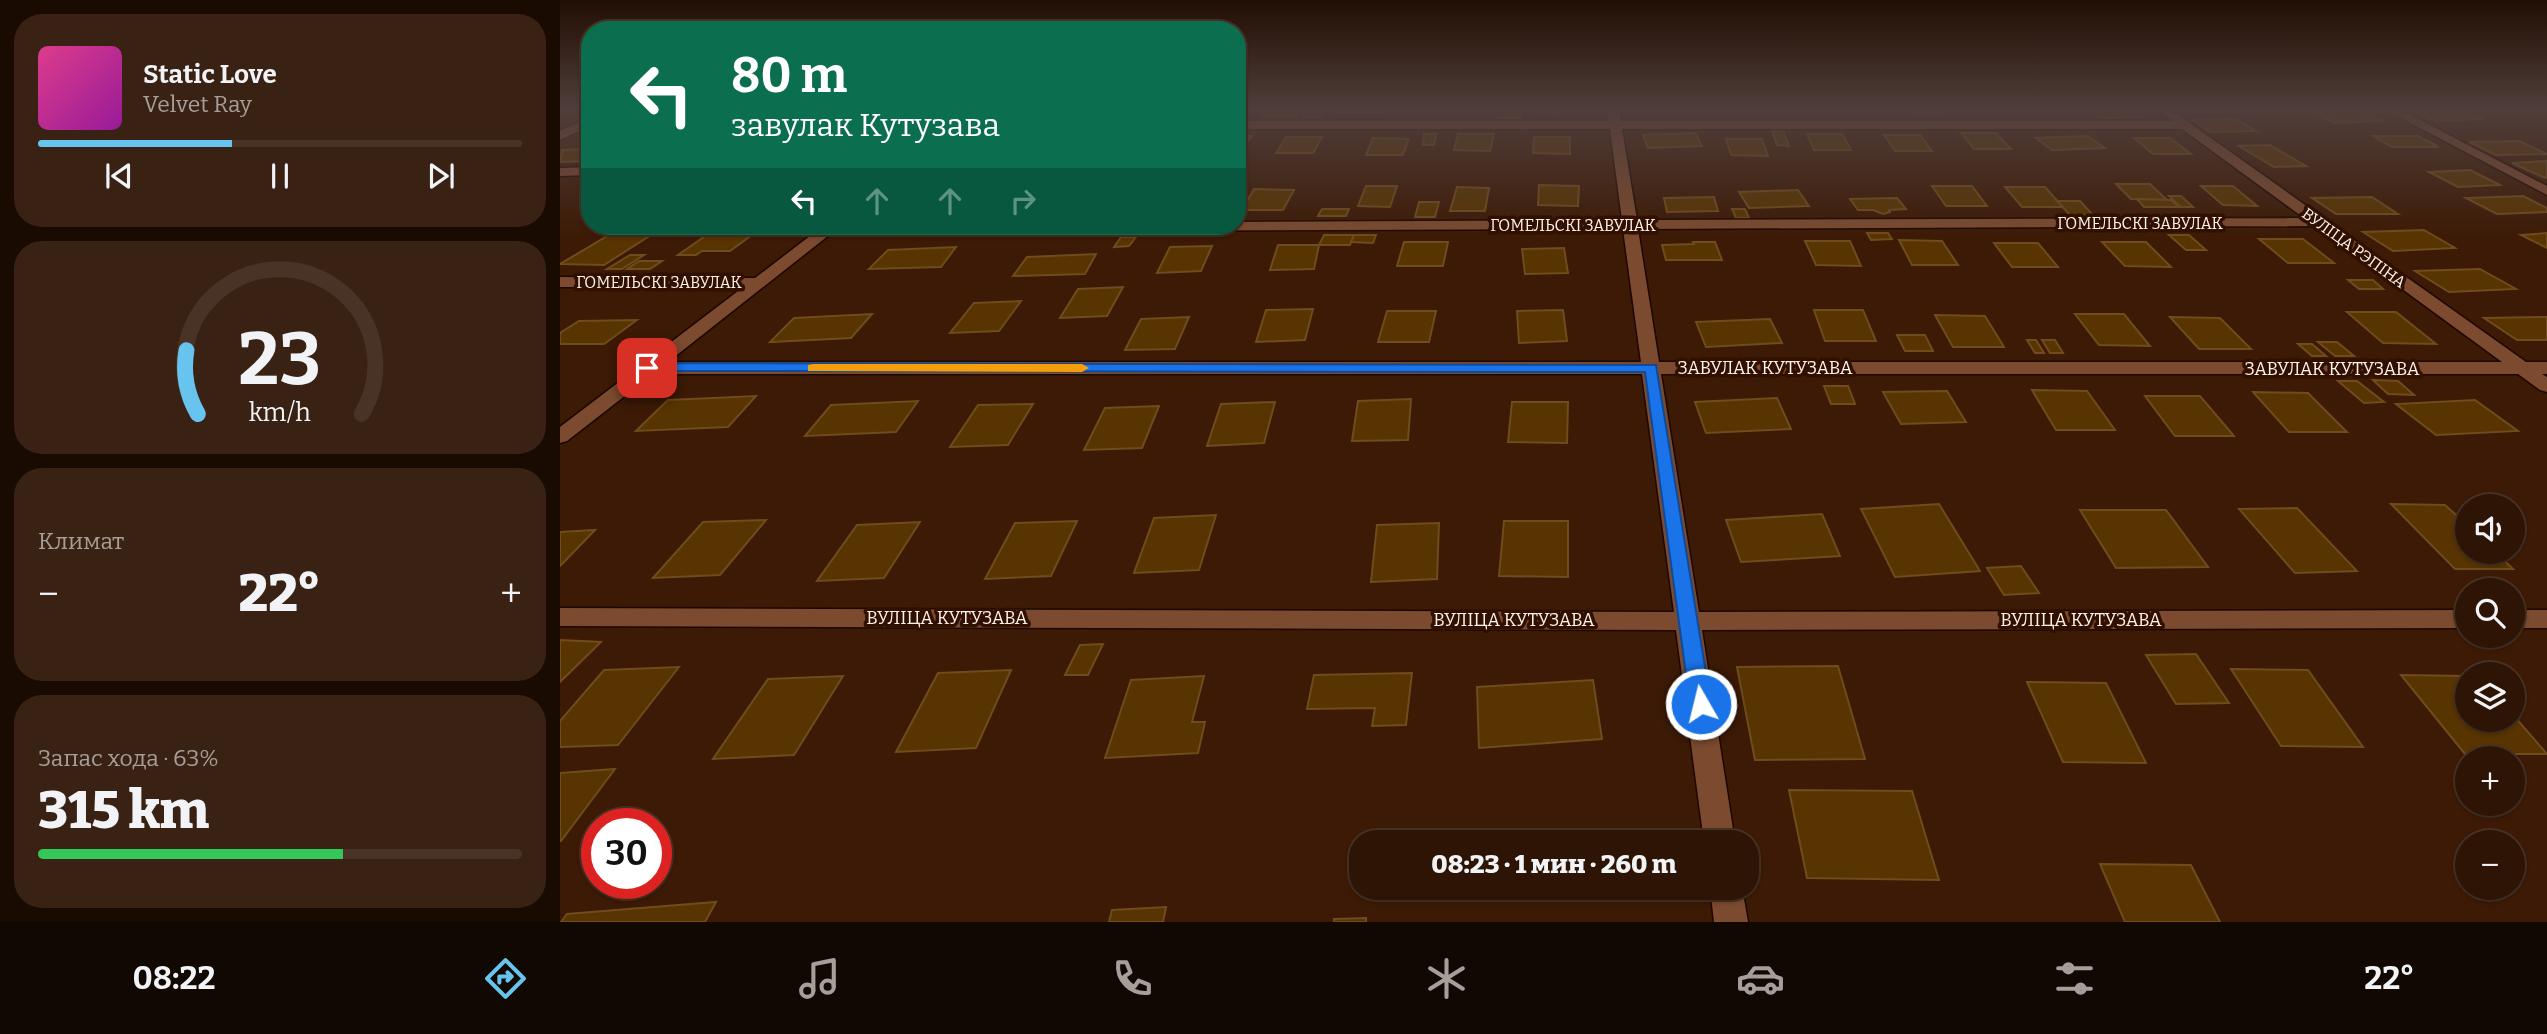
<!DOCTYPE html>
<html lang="ru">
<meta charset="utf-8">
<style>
:root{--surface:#2d1404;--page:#392113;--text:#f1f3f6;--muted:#a79e9a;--line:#483326;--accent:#66c4ef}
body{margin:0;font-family:Bitter,serif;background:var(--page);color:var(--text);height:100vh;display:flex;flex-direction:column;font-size:26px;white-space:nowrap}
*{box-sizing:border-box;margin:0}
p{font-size:23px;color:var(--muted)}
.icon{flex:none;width:38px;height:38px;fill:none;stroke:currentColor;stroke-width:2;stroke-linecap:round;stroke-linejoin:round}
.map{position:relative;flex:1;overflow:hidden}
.drawer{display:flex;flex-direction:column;gap:14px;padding:14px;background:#190b02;width:560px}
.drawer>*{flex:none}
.banner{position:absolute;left:21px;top:21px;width:665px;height:214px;border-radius:28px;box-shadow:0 2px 5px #0004,0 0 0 2px var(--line);background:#0b6e4f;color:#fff;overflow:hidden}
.controls{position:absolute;left:1895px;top:494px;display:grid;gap:14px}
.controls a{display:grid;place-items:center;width:70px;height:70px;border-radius:50%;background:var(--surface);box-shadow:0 2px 5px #0004,0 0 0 2px var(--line);font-size:35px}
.speed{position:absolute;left:21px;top:808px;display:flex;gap:14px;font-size:35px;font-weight:700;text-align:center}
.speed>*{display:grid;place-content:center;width:91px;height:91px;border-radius:50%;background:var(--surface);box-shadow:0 2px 5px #0004,0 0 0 2px var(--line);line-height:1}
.speed .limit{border:10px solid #d22;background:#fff;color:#111}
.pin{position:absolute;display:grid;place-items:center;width:60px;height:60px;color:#fff;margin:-30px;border-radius:14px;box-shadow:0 4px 10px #0006}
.me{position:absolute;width:77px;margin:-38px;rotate:352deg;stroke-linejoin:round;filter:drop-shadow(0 0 5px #0008)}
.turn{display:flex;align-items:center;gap:24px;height:147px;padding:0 35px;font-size:32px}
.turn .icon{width:91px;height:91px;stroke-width:2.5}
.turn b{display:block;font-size:49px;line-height:60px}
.lanes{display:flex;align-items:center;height:66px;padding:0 35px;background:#0003;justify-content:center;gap:35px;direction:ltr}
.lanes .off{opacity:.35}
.big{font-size:52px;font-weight:800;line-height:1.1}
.drawer .tile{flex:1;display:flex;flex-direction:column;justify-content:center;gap:10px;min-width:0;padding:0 24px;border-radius:28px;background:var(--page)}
.drawer .dial{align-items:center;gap:0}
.dial svg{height:182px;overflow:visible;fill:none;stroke:var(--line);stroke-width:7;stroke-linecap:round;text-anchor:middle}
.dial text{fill:var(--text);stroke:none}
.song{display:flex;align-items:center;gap:21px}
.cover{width:84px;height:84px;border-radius:10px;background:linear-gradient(135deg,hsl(330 70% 55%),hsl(300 70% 35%))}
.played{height:7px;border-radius:4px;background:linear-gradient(90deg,var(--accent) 40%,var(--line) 40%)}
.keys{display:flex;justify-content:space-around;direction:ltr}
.heat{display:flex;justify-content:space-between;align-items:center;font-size:38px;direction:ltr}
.charge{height:10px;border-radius:5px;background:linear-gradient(90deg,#34c759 63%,var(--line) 0)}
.trip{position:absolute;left:789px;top:830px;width:410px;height:70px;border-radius:28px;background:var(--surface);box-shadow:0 2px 5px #0004,0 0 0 2px var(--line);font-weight:800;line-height:70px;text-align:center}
.dock{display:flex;height:112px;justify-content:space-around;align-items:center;background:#120802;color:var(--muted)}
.dock .icon{width:49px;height:49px}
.dock .on{color:var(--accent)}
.dock b{font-size:32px;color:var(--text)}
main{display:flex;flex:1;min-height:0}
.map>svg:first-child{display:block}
.building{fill:#573400;stroke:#6f4b1d;stroke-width:2}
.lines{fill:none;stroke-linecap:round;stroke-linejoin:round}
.minor-casing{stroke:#1d0700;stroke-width:3}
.minor{fill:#7b4a2f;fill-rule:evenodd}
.route{fill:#1a73e8;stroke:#114b97;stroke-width:2}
.slow{fill:#f59e0b}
.labels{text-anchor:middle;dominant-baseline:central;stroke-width:7;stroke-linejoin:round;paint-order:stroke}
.far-street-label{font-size:16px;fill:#fef2eb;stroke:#311000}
.street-label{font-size:18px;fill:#fef2eb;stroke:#311000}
</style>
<main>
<section class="drawer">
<div class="tile">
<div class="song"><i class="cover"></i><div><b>Static Love</b><p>Velvet Ray</p></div></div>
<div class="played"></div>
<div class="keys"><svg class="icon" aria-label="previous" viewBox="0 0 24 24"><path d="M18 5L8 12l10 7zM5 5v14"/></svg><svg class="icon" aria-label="pause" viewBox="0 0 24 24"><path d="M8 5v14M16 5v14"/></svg><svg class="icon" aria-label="next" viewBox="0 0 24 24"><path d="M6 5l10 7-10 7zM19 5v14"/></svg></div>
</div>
<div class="tile dial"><svg viewBox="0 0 100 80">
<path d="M14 69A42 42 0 1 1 86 69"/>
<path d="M14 69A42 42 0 0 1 9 41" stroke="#66c4ef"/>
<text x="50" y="56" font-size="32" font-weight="700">23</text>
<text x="50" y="72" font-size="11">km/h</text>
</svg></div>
<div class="tile"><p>Климат</p>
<div class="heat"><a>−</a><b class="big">22°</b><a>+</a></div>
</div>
<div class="tile"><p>Запас хода · 63%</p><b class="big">315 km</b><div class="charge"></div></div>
</section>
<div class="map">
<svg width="1987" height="922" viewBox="0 0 1987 922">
<rect width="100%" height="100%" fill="#3c1a05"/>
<g class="building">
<path d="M 706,109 L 740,109 L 736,116 L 702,116 Z"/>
<path d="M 748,109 L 765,109 L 760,117 L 743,117 Z"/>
<path d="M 779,109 L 829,109 L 827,113 L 776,113 Z"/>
<path d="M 970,109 L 1004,109 L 1004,114 L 970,113 Z"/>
<path d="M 1350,109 L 1384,109 L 1388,114 L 1354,114 Z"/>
<path d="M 1527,109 L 1571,109 L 1582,117 L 1540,118 Z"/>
<path d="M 1624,109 L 1674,109 L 1677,110 L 1628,112 Z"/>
<path d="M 1850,109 L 1900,109 L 1923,119 L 1875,121 Z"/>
<path d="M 939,110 L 961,110 L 960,118 L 938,118 Z"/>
<path d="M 1800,110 L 1824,121 L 1774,123 L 1752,111 Z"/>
<path d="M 1676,119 L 1696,131 L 1651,132 L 1632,120 Z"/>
<path d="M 1212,131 L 1223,131 L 1229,146 L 1217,145 Z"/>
<path d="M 1135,133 L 1142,146 L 1088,148 L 1083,135 Z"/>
<path d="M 1401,133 L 1436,133 L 1451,149 L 1414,149 Z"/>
<path d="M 864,134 L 876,134 L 874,145 L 863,145 Z"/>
<path d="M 898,134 L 934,134 L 930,151 L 894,150 Z"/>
<path d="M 1247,134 L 1282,134 L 1291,150 L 1254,150 Z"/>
<path d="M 1324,135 L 1360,135 L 1372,151 L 1335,151 Z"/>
<path d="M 677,136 L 692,136 L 680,152 L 677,152 Z"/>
<path d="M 1528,136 L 1545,148 L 1492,150 L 1476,138 Z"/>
<path d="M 1813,136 L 1858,136 L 1879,147 L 1832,147 Z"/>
<path d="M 726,137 L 762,137 L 753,153 L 716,153 Z"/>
<path d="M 974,137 L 1010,137 L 1010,154 L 973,153 Z"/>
<path d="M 813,138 L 849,139 L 843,155 L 806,155 Z"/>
<path d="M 1574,138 L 1610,138 L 1631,154 L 1593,154 Z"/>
<path d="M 1166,139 L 1202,139 L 1208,156 L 1171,155 Z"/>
<path d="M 1959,141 L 1987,154 L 1936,155 L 1909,142 Z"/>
<path d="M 1710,145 L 1746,166 L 1714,167 L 1679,146 Z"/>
<path d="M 30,149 L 30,161 L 0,162 L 2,150 Z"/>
<path d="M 1987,161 L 1987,177 L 1985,178 L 1952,163 Z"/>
<path d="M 1910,170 L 1940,185 L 1898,187 L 1869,172 Z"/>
<path d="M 1556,184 L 1590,184 L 1607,200 L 1571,199 Z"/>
<path d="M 979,185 L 1019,186 L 1018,206 L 978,205 Z"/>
<path d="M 806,186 L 837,186 L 830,207 L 798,206 Z"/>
<path d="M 1372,186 L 1412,186 L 1427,206 L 1386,206 Z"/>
<path d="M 1641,186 L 1673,186 L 1697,206 L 1663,205 Z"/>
<path d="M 897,187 L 929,188 L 925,211 L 890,211 Z"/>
<path d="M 1445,187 L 1485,187 L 1503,207 L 1462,207 Z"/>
<path d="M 694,189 L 734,190 L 723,210 L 682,210 Z"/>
<path d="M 1238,190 L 1249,206 L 1189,208 L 1179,192 Z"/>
<path d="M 1609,196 L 1621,196 L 1633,207 L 1621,207 Z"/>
<path d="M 1963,196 L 1987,208 L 1987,212 L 1937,214 L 1906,198 Z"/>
<path d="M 1154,197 L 1158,211 L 1107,212 L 1104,198 Z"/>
<path d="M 1812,197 L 1838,214 L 1776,214 L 1752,198 Z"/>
<path d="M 1337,198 L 1346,209 L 1329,210 L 1330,212 L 1323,214 L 1313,210 L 1298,210 L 1290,199 Z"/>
<path d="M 1577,199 L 1611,200 L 1619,207 L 1584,207 Z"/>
<path d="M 1497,201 L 1520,201 L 1533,215 L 1510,215 Z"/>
<path d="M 859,202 L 879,202 L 875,217 L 855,217 Z"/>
<path d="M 762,209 L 789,209 L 786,216 L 758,216 Z"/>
<path d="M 1172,209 L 1185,209 L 1189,218 L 1176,218 Z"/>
<path d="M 1864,230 L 1895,248 L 1833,251 L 1803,232 Z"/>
<path d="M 151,232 L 196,232 L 170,251 L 142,251 L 136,255 L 118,255 Z"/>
<path d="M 1307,233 L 1328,233 L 1332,239 L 1311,240 Z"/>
<path d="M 1987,233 L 1987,248 L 1961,235 Z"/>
<path d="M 49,235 L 91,235 L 44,265 L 0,264 Z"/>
<path d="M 764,235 L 794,235 L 790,245 L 759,245 Z"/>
<path d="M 794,235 L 816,235 L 813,243 L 791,242 Z"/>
<path d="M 1609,235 L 1629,235 L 1646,250 L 1626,250 Z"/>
<path d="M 561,237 L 576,237 L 569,246 L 554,247 Z"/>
<path d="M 1699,239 L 1743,239 L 1774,263 L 1728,263 Z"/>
<path d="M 1339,240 L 1382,241 L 1398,265 L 1352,265 Z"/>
<path d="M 1245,241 L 1290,241 L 1301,266 L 1256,265 Z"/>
<path d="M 844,242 L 888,242 L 883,266 L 837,266 Z"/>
<path d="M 1133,242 L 1155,242 L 1162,260 L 1106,260 L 1102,245 L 1134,244 Z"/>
<path d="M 1542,242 L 1586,242 L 1611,267 L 1565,266 Z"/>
<path d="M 1434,243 L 1478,243 L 1498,267 L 1452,267 Z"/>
<path d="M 718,245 L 759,245 L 754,269 L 710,270 Z"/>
<path d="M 652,246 L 641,271 L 597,273 L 610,247 Z"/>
<path d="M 396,247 L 381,267 L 309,269 L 328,250 Z"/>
<path d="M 1004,248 L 1008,273 L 965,274 L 962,249 Z"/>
<path d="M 536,254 L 525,274 L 453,276 L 467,257 Z"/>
<path d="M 70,255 L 84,255 L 62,269 L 47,269 Z"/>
<path d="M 79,261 L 102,261 L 90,269 L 67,269 Z"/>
<path d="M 1920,269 L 1956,289 L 1889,292 L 1855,271 Z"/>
<path d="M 1788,280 L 1813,280 L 1823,289 L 1799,289 Z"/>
<path d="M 563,287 L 547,316 L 500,318 L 518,289 Z"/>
<path d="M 461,301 L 439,331 L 390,333 L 414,303 Z"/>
<path d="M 753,309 L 745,340 L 696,342 L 706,310 Z"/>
<path d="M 1003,310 L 1007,341 L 959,343 L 957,311 Z"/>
<path d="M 1254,310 L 1303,310 L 1316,341 L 1265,341 Z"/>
<path d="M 827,311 L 876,311 L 869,342 L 818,342 Z"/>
<path d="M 1787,312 L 1836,312 L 1876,344 L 1823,343 Z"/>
<path d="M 312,314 L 291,338 L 210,342 L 234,318 Z"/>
<path d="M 1515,314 L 1564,314 L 1590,346 L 1539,345 Z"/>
<path d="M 1375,315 L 1425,316 L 1444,347 L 1393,347 Z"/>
<path d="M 629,317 L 615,349 L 565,350 L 581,319 Z"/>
<path d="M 1610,317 L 1660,318 L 1691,349 L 1639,349 Z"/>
<path d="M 1987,317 L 1987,340 L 1957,340 L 1924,318 Z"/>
<path d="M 1210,319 L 1222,343 L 1146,347 L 1136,322 Z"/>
<path d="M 77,320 L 44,344 L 0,344 L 0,333 L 19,321 Z"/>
<path d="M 1337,335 L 1365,335 L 1373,351 L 1345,351 Z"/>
<path d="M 1467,340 L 1476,340 L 1484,353 L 1475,353 Z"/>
<path d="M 1482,340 L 1495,340 L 1503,353 L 1490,353 Z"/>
<path d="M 1758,342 L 1777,342 L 1794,356 L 1775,356 Z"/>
<path d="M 1738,344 L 1752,344 L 1766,356 L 1752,356 Z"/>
<path d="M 1813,380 L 1838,381 L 1854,395 L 1828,394 Z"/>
<path d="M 1778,381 L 1797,381 L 1824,402 L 1804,403 Z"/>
<path d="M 1264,386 L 1288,386 L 1295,404 L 1271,404 Z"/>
<path d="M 1472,390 L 1527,391 L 1555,430 L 1496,430 Z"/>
<path d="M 1387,391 L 1406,422 L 1341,424 L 1323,392 Z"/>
<path d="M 1693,392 L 1748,393 L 1787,432 L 1729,432 Z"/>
<path d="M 196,396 L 168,427 L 76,431 L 108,400 Z"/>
<path d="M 1585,396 L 1640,396 L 1674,436 L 1615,436 Z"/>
<path d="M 1217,398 L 1231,429 L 1146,433 L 1135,402 Z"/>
<path d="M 851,399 L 848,440 L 792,441 L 798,401 Z"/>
<path d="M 1915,400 L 1958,431 L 1876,435 L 1836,404 Z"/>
<path d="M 358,401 L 336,432 L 245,436 L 271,405 Z"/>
<path d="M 715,402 L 704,443 L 647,446 L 661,404 Z"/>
<path d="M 952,402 L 1008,402 L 1007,443 L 948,442 Z"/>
<path d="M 473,404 L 448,445 L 390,447 L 418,405 Z"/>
<path d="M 599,406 L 582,448 L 524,450 L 545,408 Z"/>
<path d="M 1379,504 L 1420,571 L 1335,577 L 1301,509 Z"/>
<path d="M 1831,504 L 1885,505 L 1908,526 L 1908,551 L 1934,551 L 1953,569 L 1895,569 Z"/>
<path d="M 1737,508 L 1797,571 L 1735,573 L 1679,509 Z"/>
<path d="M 1520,510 L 1606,510 L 1648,567 L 1556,568 Z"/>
<path d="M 1262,514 L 1280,556 L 1181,562 L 1166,520 Z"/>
<path d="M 656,515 L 639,570 L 574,573 L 594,518 Z"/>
<path d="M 206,520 L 160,575 L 93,578 L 143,522 Z"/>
<path d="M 517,521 L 491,576 L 425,579 L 455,523 Z"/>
<path d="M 944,521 L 1008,521 L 1008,577 L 939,576 Z"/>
<path d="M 360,522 L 324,578 L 257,581 L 297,525 Z"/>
<path d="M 879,523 L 877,579 L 811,582 L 817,525 Z"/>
<path d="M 35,530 L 0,566 L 0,532 Z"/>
<path d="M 1461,566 L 1479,593 L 1444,595 L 1427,568 Z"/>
<path d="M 0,640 L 41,642 L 0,682 Z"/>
<path d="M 543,644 L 528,675 L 505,675 L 520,645 Z"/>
<path d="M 1636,654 L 1669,703 L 1616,704 L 1586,655 Z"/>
<path d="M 1278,666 L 1305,759 L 1195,760 L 1177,667 Z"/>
<path d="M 119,667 L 58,745 L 0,747 L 0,721 L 44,670 Z"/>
<path d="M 1671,669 L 1748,670 L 1803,747 L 1721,746 Z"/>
<path d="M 451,670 L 416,748 L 336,752 L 378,673 Z"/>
<path d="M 852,673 L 846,725 L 812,726 L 815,708 L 747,709 L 754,675 Z"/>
<path d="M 1841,675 L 1908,676 L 1908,719 L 1953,719 L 1953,715 L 1987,754 L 1905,754 Z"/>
<path d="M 283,676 L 234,755 L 153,759 L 208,679 Z"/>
<path d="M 644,676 L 632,722 L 645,722 L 638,753 L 545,758 L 571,680 Z"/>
<path d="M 1033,680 L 1042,739 L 919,748 L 917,687 Z"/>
<path d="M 1467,682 L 1546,683 L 1586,763 L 1503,762 Z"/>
<path d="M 55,769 L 1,841 L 0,841 L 0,773 Z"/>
<path d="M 1229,790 L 1352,791 L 1379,880 L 1247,878 Z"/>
<path d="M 1540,864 L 1631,865 L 1660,922 L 1565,922 Z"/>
<path d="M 156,902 L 145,922 L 1,922 L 7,914 Z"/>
<path d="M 606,907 L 603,922 L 549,922 L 552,910 Z"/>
<path d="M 806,918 L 806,922 L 774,922 L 774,919 Z"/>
</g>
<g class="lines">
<defs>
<g id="minor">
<path d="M 1047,109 L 1059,109 L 1061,121 L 1612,121 L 1597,109 L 1610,109 L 1966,362 L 1987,362 L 1987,374 L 1982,374 L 1987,377 L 1987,392 L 1980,390 L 1958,374 L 1101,374 L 1139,612 L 1908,610 L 1908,628 L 1142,630 L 1175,842 L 1144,842 L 1116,630 L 0,626 L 0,608 L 1114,612 L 1082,374 L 93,374 L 7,441 L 0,443 L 0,427 L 182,288 L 0,287 L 0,277 L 195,278 L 263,226 L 677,226 L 677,222 L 1062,220 L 1050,129 L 677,129 L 677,121 L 1049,121 ZM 1062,129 L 1622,129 L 1744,218 L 1077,220 ZM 1756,226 L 1942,362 L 1099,362 L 1078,229 ZM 1063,229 L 1081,362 L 108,362 L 273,232 Z"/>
<path d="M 1824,109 L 1839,109 L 1987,186 L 1987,195 Z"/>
<path d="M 30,117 L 30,126 L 0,140 L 0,131 Z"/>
<path d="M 30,167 L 30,175 L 0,176 L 0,168 Z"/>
<rect x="1953" y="610" width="34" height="18"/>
<path d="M 1150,887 L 1182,887 L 1188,922 L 1154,922 Z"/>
</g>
</defs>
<use href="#minor" class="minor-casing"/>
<use href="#minor" class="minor"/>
</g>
<linearGradient id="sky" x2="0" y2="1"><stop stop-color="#210e03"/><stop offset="0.46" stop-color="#503e3b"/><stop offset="1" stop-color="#503e3b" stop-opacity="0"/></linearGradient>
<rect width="1987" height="238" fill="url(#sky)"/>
<path class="route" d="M 87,363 L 1096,365 L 1151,704 L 1148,709 L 1141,712 L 1133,709 L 1130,704 L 1085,372 L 82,371 L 80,368 Z"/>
<path class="slow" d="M 253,364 L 522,364 L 529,368 L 522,372 L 248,371 L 248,365 Z"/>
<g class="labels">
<g class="far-street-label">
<text x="1580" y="223">ГОМЕЛЬСКІ ЗАВУЛАК</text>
<text x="1013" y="225">ГОМЕЛЬСКІ ЗАВУЛАК</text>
<text transform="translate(1794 248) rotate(36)">ВУЛІЦА РЭПІНА</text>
<text x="99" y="282">ГОМЕЛЬСКІ ЗАВУЛАК</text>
</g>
<g class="street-label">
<text x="1205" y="368">ЗАВУЛАК КУТУЗАВА</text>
<text x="1772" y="369">ЗАВУЛАК КУТУЗАВА</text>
<text x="387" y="618">ВУЛІЦА КУТУЗАВА</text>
<text x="954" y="620">ВУЛІЦА КУТУЗАВА</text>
<text x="1521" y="620">ВУЛІЦА КУТУЗАВА</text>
</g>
</g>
</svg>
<div class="controls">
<a><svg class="icon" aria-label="sound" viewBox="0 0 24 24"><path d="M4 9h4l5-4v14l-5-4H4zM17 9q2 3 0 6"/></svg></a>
<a><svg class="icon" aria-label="search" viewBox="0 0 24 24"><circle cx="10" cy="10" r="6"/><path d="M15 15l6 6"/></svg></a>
<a><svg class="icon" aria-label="layers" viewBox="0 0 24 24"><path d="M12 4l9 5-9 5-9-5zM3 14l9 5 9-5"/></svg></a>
<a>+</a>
<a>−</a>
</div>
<div class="speed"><div class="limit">30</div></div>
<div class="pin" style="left:87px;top:368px;background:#d93025"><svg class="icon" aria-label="arrive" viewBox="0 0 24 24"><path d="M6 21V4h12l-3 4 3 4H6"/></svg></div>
<svg class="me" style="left:1141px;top:704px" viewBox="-20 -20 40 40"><circle r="17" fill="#1a73e8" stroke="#fff" stroke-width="3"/><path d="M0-11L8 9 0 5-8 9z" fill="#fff"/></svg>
<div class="trip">08:23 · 1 мин · 260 m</div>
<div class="banner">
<div class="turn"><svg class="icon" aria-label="left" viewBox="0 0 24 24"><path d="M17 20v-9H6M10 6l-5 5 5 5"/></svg><div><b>80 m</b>завулак Кутузава</div></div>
<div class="lanes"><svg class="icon" aria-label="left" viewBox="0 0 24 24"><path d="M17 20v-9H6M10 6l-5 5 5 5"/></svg><svg class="icon off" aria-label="ahead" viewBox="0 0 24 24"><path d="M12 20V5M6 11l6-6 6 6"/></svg><svg class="icon off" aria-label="ahead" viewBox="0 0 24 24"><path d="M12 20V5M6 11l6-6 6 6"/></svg><svg class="icon off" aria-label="right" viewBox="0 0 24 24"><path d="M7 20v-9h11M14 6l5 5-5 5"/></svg></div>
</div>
</div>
</main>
<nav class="dock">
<b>08:22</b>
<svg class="icon on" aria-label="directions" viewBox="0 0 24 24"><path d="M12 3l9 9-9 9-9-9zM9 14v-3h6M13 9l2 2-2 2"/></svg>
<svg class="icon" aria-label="music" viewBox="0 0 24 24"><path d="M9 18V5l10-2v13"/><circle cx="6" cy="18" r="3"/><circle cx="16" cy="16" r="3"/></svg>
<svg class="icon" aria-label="phone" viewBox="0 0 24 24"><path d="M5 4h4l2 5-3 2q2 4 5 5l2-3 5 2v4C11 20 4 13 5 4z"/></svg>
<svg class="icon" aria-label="climate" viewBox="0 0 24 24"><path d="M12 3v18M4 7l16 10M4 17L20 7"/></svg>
<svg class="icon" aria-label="car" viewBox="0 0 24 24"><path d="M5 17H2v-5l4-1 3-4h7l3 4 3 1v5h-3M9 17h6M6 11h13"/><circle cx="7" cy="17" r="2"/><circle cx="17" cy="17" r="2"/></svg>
<svg class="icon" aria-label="filters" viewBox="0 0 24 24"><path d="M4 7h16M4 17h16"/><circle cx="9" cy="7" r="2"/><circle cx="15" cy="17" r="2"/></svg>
<b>22°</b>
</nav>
